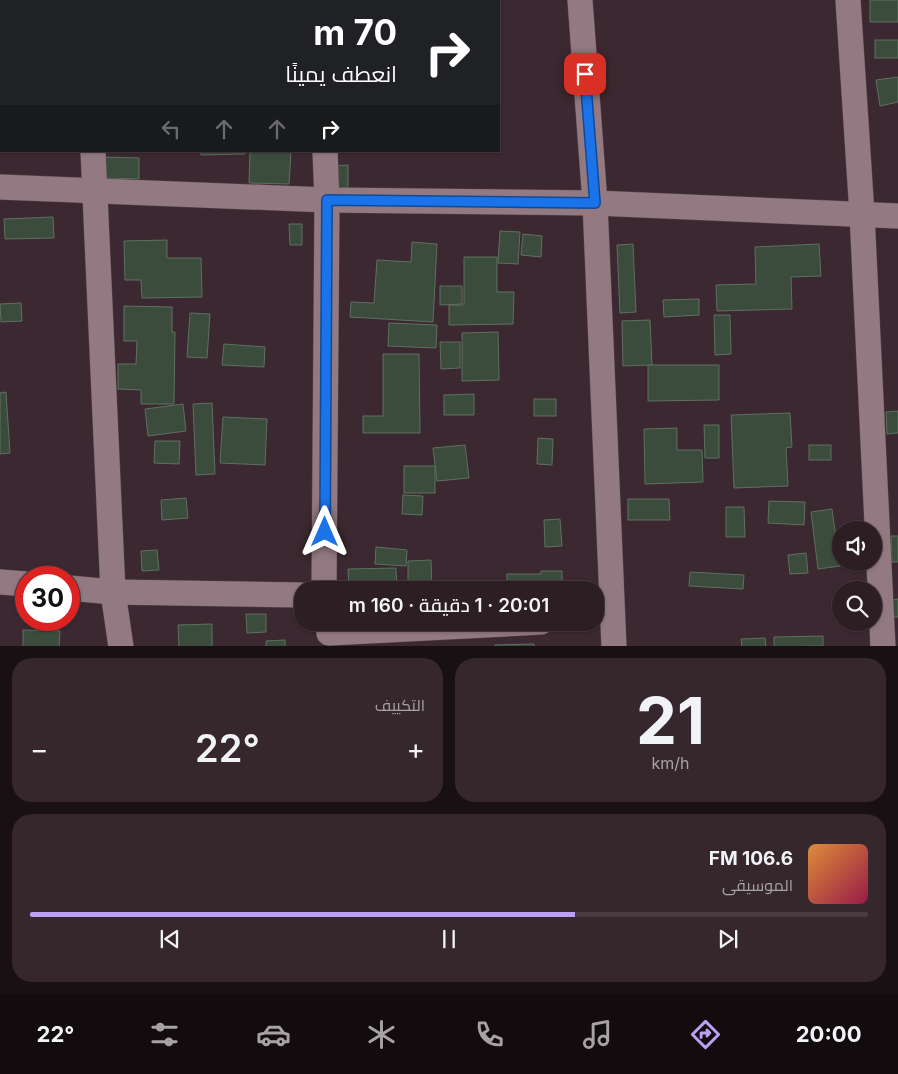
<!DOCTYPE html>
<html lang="ar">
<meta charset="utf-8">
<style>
:root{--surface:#2d1e24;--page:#35272c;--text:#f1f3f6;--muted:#a7a2a6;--line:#483c41;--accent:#bca0f2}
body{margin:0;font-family:Inter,Cairo,sans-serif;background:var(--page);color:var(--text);direction:rtl;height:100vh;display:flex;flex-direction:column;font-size:19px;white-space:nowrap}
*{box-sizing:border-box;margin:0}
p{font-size:16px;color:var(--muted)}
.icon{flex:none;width:28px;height:28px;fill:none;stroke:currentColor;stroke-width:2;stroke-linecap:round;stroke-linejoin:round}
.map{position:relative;height:646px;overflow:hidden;direction:ltr}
.panel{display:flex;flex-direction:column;gap:12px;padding:12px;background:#191014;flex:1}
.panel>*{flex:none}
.guide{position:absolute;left:0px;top:0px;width:500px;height:152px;box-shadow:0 1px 4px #0004,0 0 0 1px var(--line);direction:rtl;background:#202124;color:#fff;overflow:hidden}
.tools{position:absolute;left:832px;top:521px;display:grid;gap:10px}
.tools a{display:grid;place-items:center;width:50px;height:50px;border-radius:50%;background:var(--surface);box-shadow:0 1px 4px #0004,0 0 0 1px var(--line);font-size:25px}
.speed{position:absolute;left:15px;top:566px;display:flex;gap:10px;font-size:25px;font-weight:700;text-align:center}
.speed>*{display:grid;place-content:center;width:65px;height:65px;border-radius:50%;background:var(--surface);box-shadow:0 1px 4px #0004,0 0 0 1px var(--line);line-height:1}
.speed .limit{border:8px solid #d22;background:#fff;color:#111}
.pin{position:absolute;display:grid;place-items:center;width:42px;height:42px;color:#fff;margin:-21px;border-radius:10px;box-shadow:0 2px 8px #0006}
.me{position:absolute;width:55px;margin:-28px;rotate:0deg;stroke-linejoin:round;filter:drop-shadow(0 0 4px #0008)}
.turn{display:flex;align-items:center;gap:18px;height:105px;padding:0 20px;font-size:22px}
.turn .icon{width:65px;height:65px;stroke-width:2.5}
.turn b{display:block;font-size:35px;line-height:42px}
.lanes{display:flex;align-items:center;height:48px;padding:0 20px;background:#0003;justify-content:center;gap:25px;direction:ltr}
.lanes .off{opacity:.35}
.big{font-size:38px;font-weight:600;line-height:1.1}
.panel .widget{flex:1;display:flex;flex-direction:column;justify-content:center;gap:8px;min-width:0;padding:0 18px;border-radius:20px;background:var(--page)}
.panel .dial{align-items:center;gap:0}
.dial b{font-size:65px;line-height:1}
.song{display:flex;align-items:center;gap:15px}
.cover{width:60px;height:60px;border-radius:8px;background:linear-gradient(135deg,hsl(30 70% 55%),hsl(340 70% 35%))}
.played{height:5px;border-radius:2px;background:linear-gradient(90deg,var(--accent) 65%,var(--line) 65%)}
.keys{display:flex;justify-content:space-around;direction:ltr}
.heat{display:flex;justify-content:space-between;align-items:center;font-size:28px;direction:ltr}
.panel .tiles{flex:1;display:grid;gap:12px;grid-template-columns:1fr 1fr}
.widget:last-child{grid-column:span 2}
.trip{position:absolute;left:294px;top:581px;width:310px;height:50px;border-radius:20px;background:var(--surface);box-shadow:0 1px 4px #0004,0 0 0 1px var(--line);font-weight:600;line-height:50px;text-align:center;direction:rtl}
.dock{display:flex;height:80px;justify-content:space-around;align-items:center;background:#120c0e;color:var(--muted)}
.dock .icon{width:35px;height:35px}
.dock .current{color:var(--accent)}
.dock b{font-size:22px;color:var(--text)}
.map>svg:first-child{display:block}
.building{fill:#3b4c3d;stroke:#5e7060}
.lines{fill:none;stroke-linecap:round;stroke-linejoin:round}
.street-casing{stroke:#58464d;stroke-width:26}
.street{stroke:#927982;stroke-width:25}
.route-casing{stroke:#114b97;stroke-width:12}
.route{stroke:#1a73e8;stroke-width:9}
</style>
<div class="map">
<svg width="898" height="647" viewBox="0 0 898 647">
<rect width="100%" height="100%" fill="#3c2830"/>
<g class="building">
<rect x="870" y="0" width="28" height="22"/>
<rect x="875" y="40" width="23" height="18"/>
<path d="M 898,77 L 898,102 L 880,106 L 876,80 Z"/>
<path d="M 201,151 L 245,151 L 245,154 L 201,155 Z"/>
<path d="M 250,151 L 291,152 L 289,184 L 249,183 Z"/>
<path d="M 102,157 L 139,158 L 139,179 L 102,178 Z"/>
<path d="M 348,165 L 348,188 L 329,188 L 329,166 Z"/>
<path d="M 53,217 L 54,238 L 5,239 L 4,219 Z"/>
<path d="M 289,224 L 302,224 L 302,245 L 290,245 Z"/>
<path d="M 500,231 L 520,232 L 518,264 L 498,263 Z"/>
<path d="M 523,234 L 542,236 L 541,257 L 521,255 Z"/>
<path d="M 167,240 L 167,258 L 201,258 L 202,297 L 142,298 L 141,280 L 125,280 L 124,241 Z"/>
<path d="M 412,242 L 437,244 L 433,322 L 350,317 L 351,302 L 374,303 L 377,260 L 411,262 Z"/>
<path d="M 633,244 L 636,312 L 620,313 L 617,245 Z"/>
<path d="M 819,244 L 821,276 L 791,277 L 792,309 L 717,311 L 716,285 L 756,284 L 755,247 Z"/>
<path d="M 464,257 L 497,257 L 497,292 L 514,292 L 513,324 L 449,325 L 449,305 L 464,305 Z"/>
<path d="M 440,286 L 462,286 L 462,304 L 440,305 Z"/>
<path d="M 699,299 L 699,315 L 664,317 L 663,300 Z"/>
<path d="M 21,303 L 22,321 L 1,322 L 0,304 Z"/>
<path d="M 124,306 L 172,307 L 172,332 L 175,332 L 174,404 L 141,404 L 141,390 L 118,389 L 118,364 L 136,364 L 137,341 L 124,341 Z"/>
<path d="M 190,313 L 210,314 L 207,358 L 187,357 Z"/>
<path d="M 714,315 L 730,315 L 731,354 L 715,355 Z"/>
<path d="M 650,320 L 652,365 L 623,366 L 622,321 Z"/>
<path d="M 389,323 L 437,325 L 436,348 L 388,346 Z"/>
<path d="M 498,332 L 499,380 L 462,381 L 462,333 Z"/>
<path d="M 440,342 L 460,342 L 460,368 L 441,369 Z"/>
<path d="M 224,344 L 265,347 L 264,367 L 222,365 Z"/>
<path d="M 383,354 L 419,354 L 420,433 L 363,433 L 363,416 L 383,416 Z"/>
<path d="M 648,365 L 719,365 L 719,400 L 648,401 Z"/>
<path d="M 6,392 L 10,453 L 0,454 L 0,393 Z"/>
<path d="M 474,394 L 474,415 L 444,415 L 444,395 Z"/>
<rect x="534" y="399" width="22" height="17"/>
<path d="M 212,403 L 215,474 L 196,475 L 193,404 Z"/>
<path d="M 183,404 L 186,431 L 148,436 L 145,409 Z"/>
<path d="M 898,411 L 898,433 L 887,434 L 886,412 Z"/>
<path d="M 790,413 L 792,447 L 786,448 L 788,486 L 734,488 L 731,415 Z"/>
<path d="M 223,417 L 267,419 L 265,465 L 220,463 Z"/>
<path d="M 704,425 L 719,425 L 719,458 L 705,458 Z"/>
<path d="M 677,428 L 677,450 L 702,450 L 703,482 L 645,484 L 644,429 Z"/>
<path d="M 538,438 L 553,439 L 552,465 L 537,464 Z"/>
<path d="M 155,441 L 180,441 L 179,464 L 154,463 Z"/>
<path d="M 465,445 L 469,478 L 437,481 L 433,448 Z"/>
<rect x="809" y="445" width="22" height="15"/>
<rect x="404" y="466" width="31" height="27"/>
<path d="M 403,495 L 423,496 L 422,515 L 402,514 Z"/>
<path d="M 186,498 L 188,518 L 162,520 L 161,500 Z"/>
<path d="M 628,499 L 669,499 L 670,520 L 628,520 Z"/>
<path d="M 769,501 L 805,502 L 804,525 L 768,523 Z"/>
<path d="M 726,507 L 744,507 L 745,537 L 726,537 Z"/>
<path d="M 832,509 L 840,566 L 818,569 L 811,512 Z"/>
<path d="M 560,519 L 562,546 L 545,547 L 544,520 Z"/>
<path d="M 891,536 L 898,536 L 898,562 L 892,562 Z"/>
<path d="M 376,547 L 407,550 L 406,566 L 375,564 Z"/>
<path d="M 157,550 L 159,570 L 142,571 L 141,551 Z"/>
<path d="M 806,553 L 808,573 L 790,574 L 788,555 Z"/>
<path d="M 431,560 L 432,590 L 408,590 L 408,561 Z"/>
<path d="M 396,568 L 397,590 L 349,590 L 348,569 Z"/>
<path d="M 541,571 L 562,571 L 562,590 L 507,590 L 507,574 L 541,574 Z"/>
<path d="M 690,572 L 744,575 L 743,589 L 689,586 Z"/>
<path d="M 898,599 L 898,617 L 893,617 L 892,600 Z"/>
<path d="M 246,614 L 266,614 L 266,632 L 247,633 Z"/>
<path d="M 212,624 L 212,647 L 179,647 L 178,625 Z"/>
<path d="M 23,630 L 60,631 L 59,647 L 23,647 Z"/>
<path d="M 823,636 L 823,646 L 774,647 L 774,637 Z"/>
<path d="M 765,638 L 766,647 L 742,647 L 741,639 Z"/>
<path d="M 285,640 L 285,647 L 266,647 L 266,641 Z"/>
<path d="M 534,644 L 534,647 L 495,647 L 495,645 Z"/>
</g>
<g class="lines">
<defs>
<g id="street">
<path d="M 86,0 L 86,1"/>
<path d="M 318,0 L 319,1"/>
<path d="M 580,0 L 595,203 L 614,647"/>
<path d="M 848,0 L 862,214 L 883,647"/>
<path d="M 93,151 L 113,592 L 121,647"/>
<path d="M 0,187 L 327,200 L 595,203 L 898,216"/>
<path d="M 0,582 L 26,584"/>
<path d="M 69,588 L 113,592 L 302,595"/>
<path d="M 324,590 L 327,200 L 325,151"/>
<path d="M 329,633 L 541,622"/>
</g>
</defs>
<use href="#street" class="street-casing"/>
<use href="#street" class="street"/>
</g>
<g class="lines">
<defs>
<path id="route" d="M 325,532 L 327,200 L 595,203 L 585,74"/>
</defs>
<use href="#route" class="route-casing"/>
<use href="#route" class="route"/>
</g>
</svg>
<div class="tools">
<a><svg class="icon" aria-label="sound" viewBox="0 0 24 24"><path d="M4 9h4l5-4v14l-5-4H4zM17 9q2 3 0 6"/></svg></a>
<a><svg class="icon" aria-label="search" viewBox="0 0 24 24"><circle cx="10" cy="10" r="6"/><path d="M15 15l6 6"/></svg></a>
</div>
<div class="speed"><div class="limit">30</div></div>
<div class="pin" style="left:585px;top:74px;background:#d93025"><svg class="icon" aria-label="arrive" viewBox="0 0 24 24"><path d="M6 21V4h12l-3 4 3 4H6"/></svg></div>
<svg class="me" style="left:325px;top:532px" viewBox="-20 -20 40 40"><path d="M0-17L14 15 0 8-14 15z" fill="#1a73e8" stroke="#fff" stroke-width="4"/></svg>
<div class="trip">20:01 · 1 دقيقة · 160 m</div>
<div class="guide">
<div class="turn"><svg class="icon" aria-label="right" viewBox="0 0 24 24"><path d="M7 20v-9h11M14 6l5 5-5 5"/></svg><div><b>70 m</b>انعطف يمينًا</div></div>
<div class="lanes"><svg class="icon off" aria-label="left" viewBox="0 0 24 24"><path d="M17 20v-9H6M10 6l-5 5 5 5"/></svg><svg class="icon off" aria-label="ahead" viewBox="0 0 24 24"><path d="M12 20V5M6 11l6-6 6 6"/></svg><svg class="icon off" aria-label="ahead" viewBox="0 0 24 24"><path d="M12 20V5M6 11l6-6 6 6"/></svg><svg class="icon" aria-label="right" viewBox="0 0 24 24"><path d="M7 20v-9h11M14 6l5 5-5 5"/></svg></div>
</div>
</div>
<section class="panel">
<div class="tiles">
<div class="widget dial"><b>21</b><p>km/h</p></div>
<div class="widget"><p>التكييف</p>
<div class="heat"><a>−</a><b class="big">22°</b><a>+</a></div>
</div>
<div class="widget">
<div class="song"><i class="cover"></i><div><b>106.6 FM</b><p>الموسيقى</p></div></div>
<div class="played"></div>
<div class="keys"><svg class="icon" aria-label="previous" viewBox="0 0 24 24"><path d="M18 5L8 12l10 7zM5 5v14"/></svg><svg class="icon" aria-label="pause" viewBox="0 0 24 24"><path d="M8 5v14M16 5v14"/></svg><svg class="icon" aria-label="next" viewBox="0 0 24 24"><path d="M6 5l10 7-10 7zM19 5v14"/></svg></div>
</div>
</div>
</section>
<nav class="dock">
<b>20:00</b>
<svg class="icon current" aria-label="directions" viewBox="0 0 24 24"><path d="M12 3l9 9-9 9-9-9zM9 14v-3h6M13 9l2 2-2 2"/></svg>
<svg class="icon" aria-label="music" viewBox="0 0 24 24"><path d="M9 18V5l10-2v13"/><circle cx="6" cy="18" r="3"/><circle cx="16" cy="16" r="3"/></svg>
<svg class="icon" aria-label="phone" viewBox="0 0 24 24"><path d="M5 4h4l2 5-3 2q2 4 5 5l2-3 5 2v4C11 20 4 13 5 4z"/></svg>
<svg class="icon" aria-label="climate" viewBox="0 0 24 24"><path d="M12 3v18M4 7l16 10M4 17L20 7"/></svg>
<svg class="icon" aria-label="car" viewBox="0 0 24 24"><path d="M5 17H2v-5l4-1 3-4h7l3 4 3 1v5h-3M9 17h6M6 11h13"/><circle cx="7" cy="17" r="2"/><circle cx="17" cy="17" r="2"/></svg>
<svg class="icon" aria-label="filters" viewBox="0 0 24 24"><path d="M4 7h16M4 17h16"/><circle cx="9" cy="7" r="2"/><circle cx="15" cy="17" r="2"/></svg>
<b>22°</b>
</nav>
